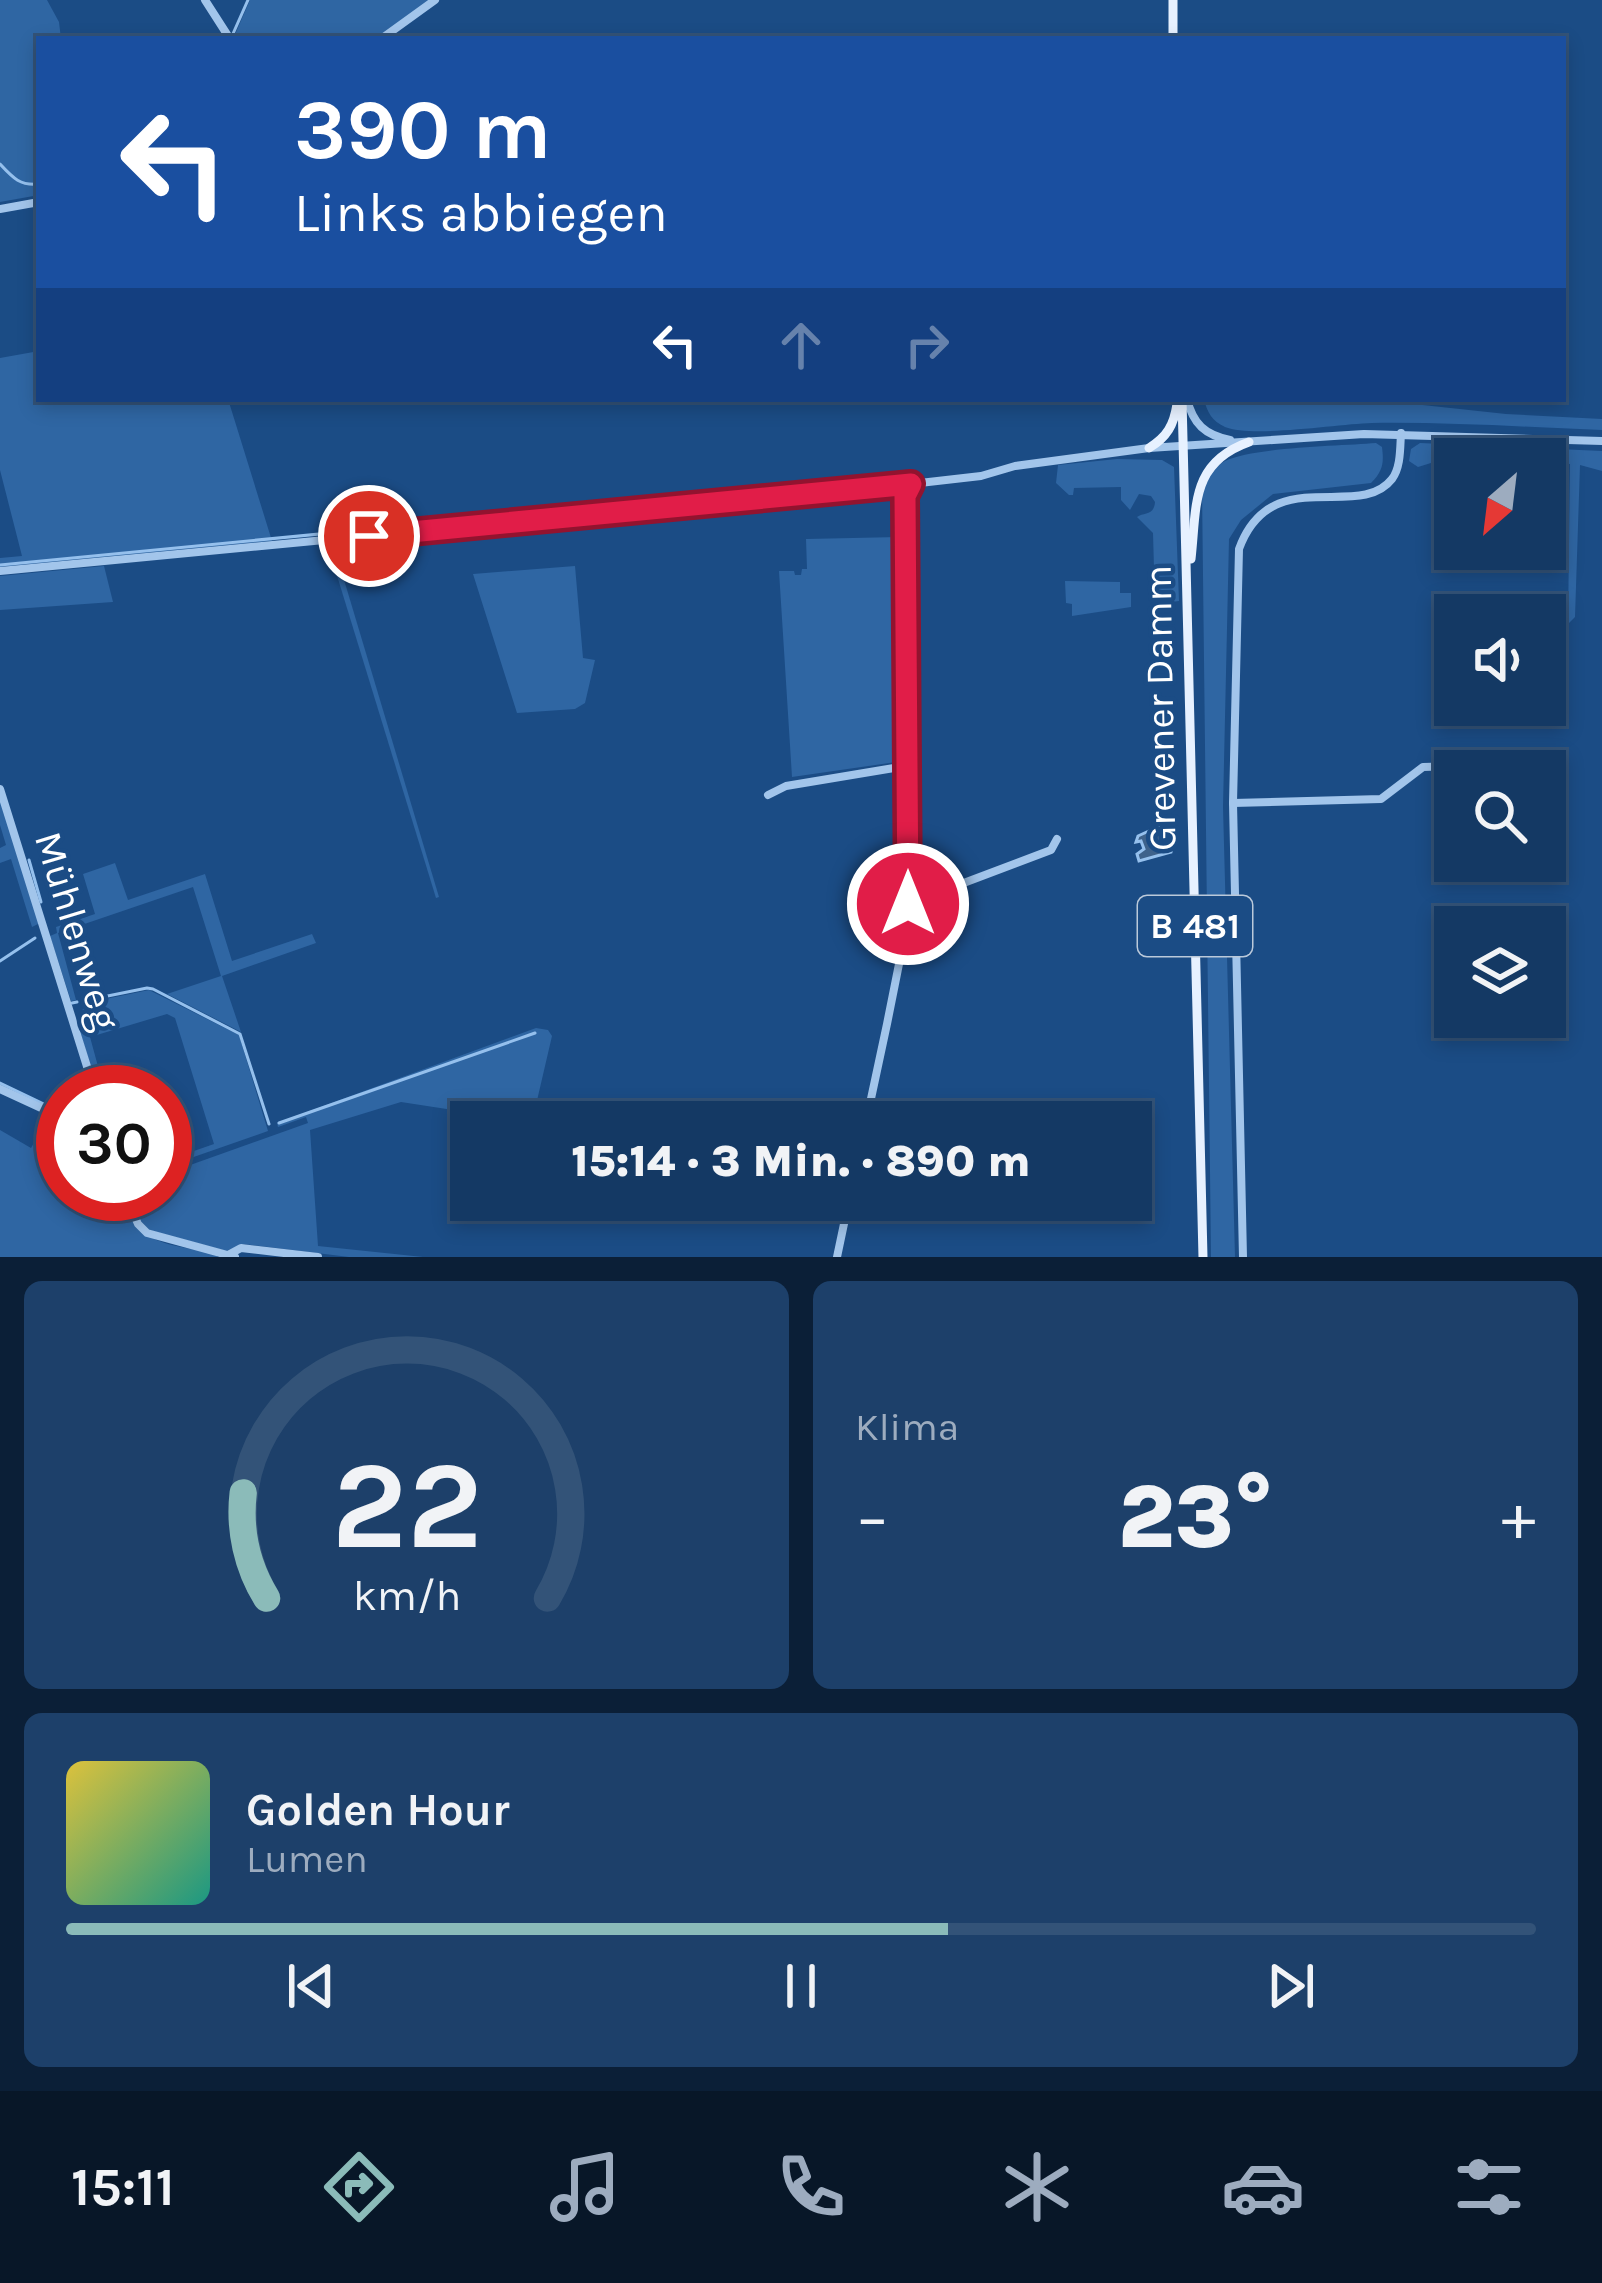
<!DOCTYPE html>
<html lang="de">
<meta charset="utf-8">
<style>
:root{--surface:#143964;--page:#1d406a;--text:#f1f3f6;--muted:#9dacbf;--line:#335378;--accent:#8bbbb9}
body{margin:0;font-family:Karla,sans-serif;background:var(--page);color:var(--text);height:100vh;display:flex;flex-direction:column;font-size:45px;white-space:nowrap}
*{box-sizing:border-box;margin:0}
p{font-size:39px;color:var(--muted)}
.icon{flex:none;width:66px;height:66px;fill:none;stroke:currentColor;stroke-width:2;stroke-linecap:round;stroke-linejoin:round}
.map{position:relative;height:1257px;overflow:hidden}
.panel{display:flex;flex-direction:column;gap:24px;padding:24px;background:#0b1f37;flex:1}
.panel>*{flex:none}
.top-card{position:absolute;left:36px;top:36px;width:1530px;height:366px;border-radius:0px;box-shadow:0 6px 18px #0003,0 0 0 3px var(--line);background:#1a4fa0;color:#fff;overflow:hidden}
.needle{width:78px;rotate:208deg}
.fabs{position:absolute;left:1434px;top:438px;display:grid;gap:24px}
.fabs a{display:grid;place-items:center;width:132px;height:132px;border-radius:0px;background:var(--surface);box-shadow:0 6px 18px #0003,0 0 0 3px var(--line);font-size:60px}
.speed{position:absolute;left:36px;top:1065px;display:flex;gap:24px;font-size:60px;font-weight:700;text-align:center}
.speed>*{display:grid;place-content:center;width:156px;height:156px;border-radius:50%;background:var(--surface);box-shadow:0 6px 18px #0003,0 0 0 3px var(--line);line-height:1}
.speed .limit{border:18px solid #d22;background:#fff;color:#111}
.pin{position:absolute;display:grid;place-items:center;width:102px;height:102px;color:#fff;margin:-51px;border:6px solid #fff;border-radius:50%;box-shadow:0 3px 12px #0007}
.me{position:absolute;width:132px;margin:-66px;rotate:0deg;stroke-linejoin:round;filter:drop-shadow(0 0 9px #0008)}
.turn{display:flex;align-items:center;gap:42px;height:252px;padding:0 60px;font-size:54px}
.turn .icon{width:156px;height:156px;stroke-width:2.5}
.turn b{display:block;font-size:84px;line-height:102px}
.lanes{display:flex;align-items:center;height:114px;padding:0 60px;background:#0003;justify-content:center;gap:60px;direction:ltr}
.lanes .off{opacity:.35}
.big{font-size:90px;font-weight:800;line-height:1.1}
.panel .card{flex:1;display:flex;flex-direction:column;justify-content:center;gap:18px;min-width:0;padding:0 42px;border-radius:18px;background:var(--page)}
.panel .dial{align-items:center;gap:0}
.dial svg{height:312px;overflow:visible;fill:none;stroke:var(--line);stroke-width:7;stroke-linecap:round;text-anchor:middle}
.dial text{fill:var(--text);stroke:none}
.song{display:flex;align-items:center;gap:36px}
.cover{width:144px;height:144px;border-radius:18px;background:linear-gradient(135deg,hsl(50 70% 55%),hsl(170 70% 35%))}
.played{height:12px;border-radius:6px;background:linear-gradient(90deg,var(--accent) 60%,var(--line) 60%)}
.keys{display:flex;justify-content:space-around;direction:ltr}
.heat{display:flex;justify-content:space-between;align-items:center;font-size:66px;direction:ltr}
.panel .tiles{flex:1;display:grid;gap:24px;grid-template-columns:1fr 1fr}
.card:last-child{grid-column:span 2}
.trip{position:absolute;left:450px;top:1101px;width:702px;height:120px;border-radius:0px;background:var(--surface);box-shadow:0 6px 18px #0003,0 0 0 3px var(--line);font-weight:800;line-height:120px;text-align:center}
.tab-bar{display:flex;height:192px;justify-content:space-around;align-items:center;background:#081728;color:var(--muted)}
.tab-bar .icon{width:84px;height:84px}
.tab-bar .selected{color:var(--accent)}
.tab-bar b{font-size:54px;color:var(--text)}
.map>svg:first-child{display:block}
.green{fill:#2f66a3}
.water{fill:#3e628b;stroke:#95c0ed;stroke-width:3}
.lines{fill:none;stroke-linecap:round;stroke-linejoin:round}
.stream{stroke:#95c0ed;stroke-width:3}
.minor{stroke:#a2c5eb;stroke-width:8}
.major{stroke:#e7f1ff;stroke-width:9}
.route-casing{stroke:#92132f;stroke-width:30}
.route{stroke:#e11d48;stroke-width:21}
.labels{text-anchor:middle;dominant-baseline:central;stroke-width:9;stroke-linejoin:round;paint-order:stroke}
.shield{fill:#1b4c85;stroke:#bbc9da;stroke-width:3}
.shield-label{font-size:36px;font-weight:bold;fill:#fff}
.street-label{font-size:39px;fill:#fff;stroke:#1b4c85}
</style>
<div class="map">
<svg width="1602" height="1257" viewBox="0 0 1602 1257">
<rect width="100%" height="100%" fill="#1b4c85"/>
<g class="green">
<path d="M 0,0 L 47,0 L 59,22 L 61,39 L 39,39 L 39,195 L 0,202 Z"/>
<path d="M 250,0 L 431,0 L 377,39 L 233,39 Z"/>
<path d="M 39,351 L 39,399 L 228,399 L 272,541 L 0,567 L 0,558 L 22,556 L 0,470 L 0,358 Z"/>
<path d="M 1204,399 L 1367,399 L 1506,414 L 1602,419 L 1602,430 C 1525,427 1448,422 1372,423 C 1337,424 1253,438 1225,427 C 1212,421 1207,412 1204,399 Z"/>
<path d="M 1376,443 L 1382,447 C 1384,463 1383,471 1371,483 L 1273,494 L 1241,520 L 1229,539 L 1223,807 L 1235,1257 L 1211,1257 L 1202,490 C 1208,478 1212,468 1225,461 C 1254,447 1341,446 1376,443 Z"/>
<path d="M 1420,443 L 1602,451 L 1602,471 L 1580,465 L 1575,617 L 1568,624 L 1570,464 L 1545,462 L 1545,459 L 1457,455 L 1418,467 L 1409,461 L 1411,449 Z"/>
<path d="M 1117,459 L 1162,460 L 1174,467 L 1179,601 L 1155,604 L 1153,533 L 1137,517 C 1144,512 1154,516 1155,502 L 1151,496 L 1139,494 L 1130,510 L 1121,500 L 1121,487 L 1074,488 L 1073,495 L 1069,495 L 1056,483 L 1058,465 Z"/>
<path d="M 899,537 L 903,761 L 792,777 L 779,571 L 794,571 L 795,575 L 801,575 L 802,569 L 807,569 L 806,539 Z"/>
<path d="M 327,543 L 333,543 L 439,897 L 436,898 Z"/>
<path d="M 104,566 L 113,602 L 0,610 L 0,576 Z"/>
<path d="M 575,566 L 583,658 L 595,660 L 585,703 L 575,709 L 517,713 L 473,574 Z"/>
<path d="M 1065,581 L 1120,582 L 1120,593 L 1131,593 L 1131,607 L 1072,616 L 1072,604 L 1066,603 Z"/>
<path d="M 0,797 L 40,923 L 32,927 L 11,859 L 0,863 L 0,848 L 6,845 L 0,825 Z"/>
<path d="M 115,863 L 128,900 L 205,874 L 232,961 L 312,934 L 316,943 L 222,976 L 241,1032 L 167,994 L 221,976 L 193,887 L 58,933 L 76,1000 L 71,1001 L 50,936 L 57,933 L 56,927 L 95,914 L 83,874 Z"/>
<path d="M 149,990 L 239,1035 L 268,1131 L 165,1167 L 165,1161 L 214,1144 L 175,1018 L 167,1014 L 90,1037 L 105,1092 L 98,1092 L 77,1021 L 86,1003 Z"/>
<path d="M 536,1028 L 548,1030 L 552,1036 L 532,1122 L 401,1102 L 310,1130 L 318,1246 L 423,1257 L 349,1257 L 243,1244 L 226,1251 L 149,1230 L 140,1222 L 129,1194 L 165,1194 L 165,1174 L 308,1123 L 306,1117 L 278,1127 L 277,1123 Z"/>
<path d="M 45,1124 L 63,1133 L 63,1194 L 120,1194 C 139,1248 168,1243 217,1254 L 217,1257 L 0,1257 L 0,1130 L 31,1148 Z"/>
</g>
<path class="water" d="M 1160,826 L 1174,837 L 1171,852 L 1139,861 L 1137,854 L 1144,849 L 1141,841 L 1136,842 L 1138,836 Z"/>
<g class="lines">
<g class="stream">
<path d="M 232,36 L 248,0"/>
<path d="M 0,164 C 13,178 20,186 39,184"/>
<path d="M 0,565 L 691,498"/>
<path d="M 29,860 L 41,902"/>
<path d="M 0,961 L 35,938"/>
<path d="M 83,1001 L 147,988 L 153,989 L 240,1034 L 269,1124"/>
<path d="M 72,1003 L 77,1002"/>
<path d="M 0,1083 L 46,1105"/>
<path d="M 279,1123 L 535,1033"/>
</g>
<g class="minor">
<path d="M 205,0 L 230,39"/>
<path d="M 381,39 L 435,0"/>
<path d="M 0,209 L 39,202"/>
<path d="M 1187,399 C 1193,424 1205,435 1230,440"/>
<path d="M 0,571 L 911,484 L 981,476 L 1015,466 L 1149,448 L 1364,434 L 1602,441"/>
<path d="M 0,789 L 95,1092"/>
<path d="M 768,795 L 786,786 L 906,766"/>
<path d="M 1233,803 L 1381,799 L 1423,767 L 1458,766"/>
<path d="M 908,904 L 1051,850 L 1057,839"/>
<path d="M 0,1089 L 63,1118"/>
<path d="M 866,1122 L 887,1024 L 907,924 L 908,904 L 905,496 L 910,485"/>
<path d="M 125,1194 L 138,1224 L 147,1233 L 235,1257"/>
<path d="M 226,1256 L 241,1248 L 318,1257"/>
<path d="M 837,1257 L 849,1200"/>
<path d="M 1243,1257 L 1233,803 L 1239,549 C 1271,461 1359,522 1392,479 C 1401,467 1400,448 1401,433"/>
</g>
<g class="major">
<path d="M 1173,0 L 1173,39"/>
<path d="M 1182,399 L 1203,1257"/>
<path d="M 1149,448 C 1167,437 1174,425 1177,404"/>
<path d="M 1191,559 C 1197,506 1190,463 1249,442"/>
</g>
</g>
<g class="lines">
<defs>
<path id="route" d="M 369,536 L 911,484 L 905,496 L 908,904"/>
</defs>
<use href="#route" class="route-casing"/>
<use href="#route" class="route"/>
</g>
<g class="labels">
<rect class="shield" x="1138" y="896" width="114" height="60" rx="9"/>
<g class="shield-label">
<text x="1195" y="926">B 481</text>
</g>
<g class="street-label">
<text transform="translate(1160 708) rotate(-91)">Grevener Damm</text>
<text transform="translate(77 931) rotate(73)">Mühlenweg</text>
</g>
</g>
</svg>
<div class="fabs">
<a><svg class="needle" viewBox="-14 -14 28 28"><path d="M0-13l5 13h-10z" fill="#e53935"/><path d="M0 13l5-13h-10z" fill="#9dacbf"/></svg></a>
<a><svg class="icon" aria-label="sound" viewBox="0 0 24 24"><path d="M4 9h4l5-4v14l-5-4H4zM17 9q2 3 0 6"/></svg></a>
<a><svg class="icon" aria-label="search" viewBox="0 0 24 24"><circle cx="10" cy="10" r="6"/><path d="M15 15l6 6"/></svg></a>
<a><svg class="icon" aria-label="layers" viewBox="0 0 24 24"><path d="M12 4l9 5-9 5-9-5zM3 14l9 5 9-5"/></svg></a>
</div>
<div class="speed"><div class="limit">30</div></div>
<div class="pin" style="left:369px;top:536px;background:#d93025"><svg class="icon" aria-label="arrive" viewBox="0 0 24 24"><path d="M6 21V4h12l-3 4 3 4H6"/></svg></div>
<svg class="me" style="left:908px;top:904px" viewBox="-20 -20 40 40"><circle r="17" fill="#e11d48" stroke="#fff" stroke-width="3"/><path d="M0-11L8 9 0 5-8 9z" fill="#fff"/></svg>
<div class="trip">15:14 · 3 Min. · 890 m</div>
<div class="top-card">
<div class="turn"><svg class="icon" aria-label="left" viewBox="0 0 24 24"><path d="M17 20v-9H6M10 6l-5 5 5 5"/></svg><div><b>390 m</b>Links abbiegen</div></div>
<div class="lanes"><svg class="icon" aria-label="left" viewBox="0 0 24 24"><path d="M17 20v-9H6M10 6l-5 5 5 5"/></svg><svg class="icon off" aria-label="ahead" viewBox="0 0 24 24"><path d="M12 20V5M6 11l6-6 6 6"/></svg><svg class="icon off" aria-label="right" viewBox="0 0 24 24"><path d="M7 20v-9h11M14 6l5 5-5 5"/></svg></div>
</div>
</div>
<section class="panel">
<div class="tiles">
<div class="card dial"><svg viewBox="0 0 100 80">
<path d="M14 69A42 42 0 1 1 86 69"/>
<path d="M14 69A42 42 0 0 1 8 42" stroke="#8bbbb9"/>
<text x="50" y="56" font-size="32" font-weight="700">22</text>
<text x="50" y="72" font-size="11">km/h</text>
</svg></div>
<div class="card"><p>Klima</p>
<div class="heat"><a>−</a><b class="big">23°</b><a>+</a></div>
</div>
<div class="card">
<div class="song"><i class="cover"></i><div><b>Golden Hour</b><p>Lumen</p></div></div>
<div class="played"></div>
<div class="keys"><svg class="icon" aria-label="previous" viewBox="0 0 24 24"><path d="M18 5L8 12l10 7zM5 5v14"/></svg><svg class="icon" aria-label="pause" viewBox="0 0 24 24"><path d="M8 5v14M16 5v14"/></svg><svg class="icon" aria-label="next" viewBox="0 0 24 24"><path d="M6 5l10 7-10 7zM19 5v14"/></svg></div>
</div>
</div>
</section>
<nav class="tab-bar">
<b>15:11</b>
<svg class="icon selected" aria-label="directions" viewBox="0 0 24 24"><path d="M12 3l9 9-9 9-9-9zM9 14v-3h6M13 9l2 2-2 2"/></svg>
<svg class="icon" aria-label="music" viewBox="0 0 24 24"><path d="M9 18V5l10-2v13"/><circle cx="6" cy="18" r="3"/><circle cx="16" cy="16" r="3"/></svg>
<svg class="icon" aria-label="phone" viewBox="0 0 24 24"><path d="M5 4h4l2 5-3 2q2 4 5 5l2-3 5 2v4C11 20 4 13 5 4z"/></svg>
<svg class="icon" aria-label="climate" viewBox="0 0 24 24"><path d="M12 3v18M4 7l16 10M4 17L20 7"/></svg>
<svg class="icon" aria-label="car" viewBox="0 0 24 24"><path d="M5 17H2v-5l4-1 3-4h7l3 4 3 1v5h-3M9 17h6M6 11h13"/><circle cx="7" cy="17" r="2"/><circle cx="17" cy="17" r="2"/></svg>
<svg class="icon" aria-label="filters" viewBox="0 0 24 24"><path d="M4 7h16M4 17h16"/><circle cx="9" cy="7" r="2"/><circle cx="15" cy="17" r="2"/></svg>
</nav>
